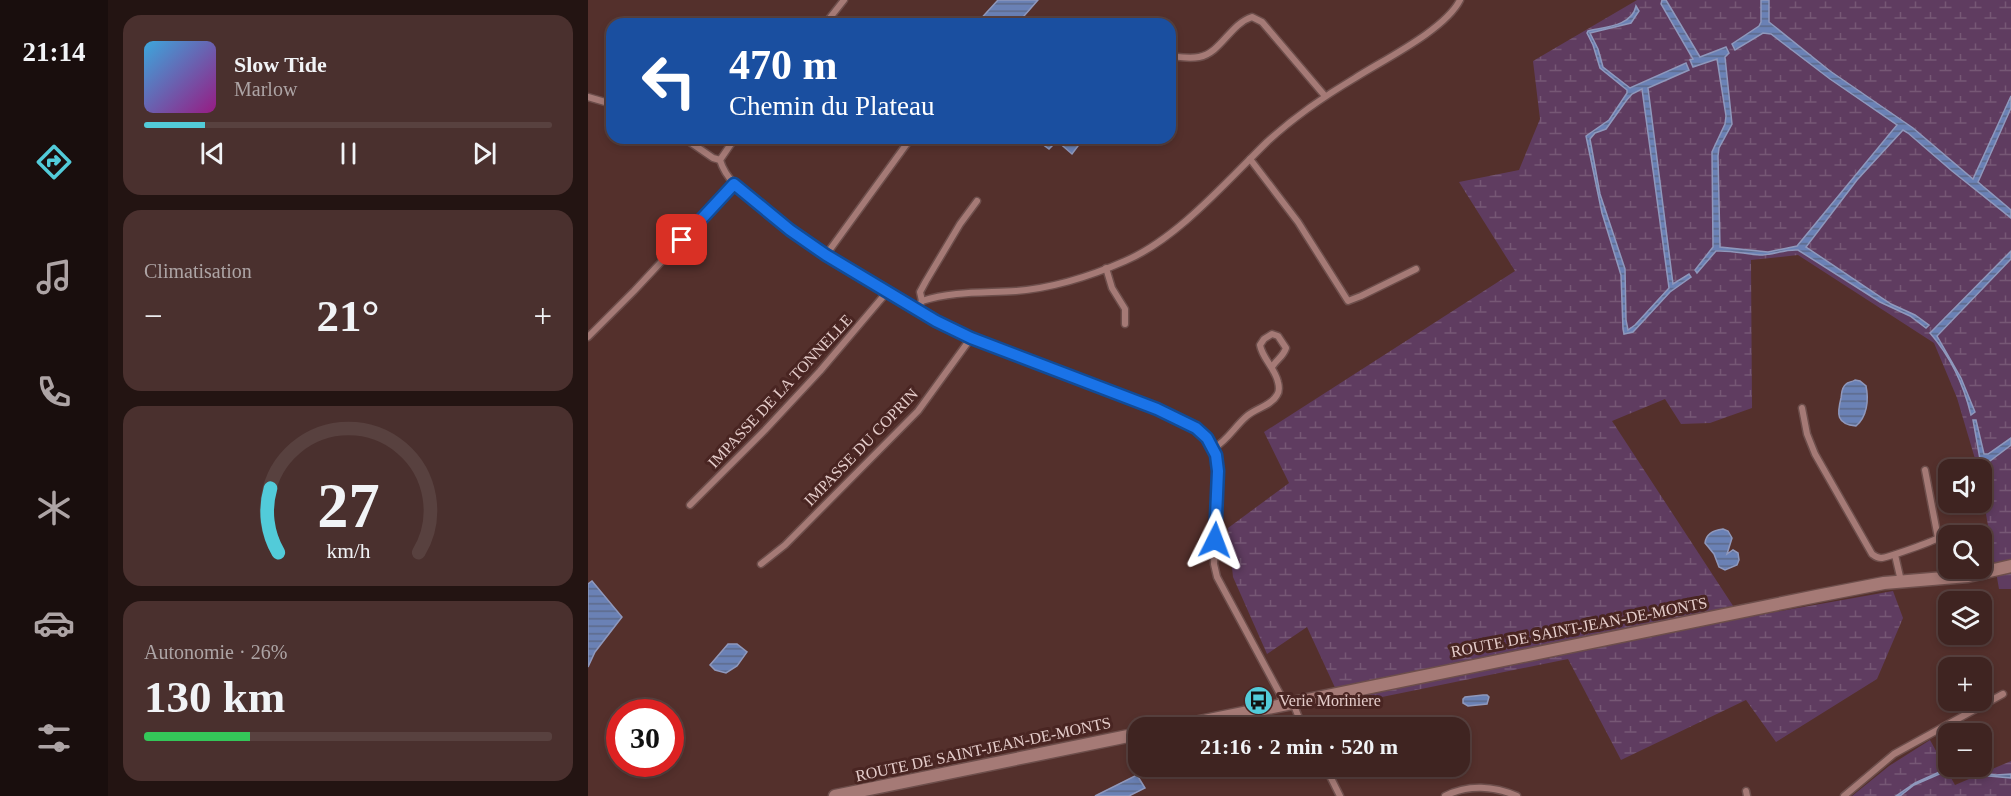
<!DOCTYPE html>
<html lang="fr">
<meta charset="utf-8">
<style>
:root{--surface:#3f2421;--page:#4a302e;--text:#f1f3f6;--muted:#ada4a5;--line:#58413f;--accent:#52cbd9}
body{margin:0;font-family:"Times New Roman",serif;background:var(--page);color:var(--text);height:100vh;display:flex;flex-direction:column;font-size:22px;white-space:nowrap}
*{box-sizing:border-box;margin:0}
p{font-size:20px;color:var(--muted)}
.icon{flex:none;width:33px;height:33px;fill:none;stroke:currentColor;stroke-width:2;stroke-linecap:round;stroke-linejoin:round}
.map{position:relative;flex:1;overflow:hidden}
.side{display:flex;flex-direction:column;gap:15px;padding:15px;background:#231412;width:480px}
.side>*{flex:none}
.guide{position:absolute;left:18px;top:18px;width:570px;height:126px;border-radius:18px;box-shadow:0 3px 9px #0003,0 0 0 2px var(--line);background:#1a4fa0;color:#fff;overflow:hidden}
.controls{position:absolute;left:1350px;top:459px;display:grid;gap:12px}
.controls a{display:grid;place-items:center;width:54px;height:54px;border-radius:12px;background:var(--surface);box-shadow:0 3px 9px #0003,0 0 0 2px var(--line);font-size:30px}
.speed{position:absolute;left:18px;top:699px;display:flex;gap:12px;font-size:30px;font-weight:700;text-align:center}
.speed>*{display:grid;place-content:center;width:78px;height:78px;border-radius:50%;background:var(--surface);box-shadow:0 3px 9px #0003,0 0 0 2px var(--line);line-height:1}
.speed .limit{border:9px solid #d22;background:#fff;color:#111}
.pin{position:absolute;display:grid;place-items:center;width:51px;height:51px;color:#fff;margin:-26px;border-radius:12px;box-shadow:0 3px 9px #0006}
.me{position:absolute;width:66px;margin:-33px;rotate:3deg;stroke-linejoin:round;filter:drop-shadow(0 0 4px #0008)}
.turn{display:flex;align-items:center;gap:21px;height:126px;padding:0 24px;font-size:27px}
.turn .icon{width:78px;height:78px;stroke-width:2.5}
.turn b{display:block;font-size:42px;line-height:51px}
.big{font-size:45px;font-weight:600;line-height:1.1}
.side .tile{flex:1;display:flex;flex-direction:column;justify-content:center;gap:9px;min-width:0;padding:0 21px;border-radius:18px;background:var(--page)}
.side .dial{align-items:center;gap:0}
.dial svg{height:156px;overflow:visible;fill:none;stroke:var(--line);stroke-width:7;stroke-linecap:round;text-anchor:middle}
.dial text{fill:var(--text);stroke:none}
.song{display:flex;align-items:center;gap:18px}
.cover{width:72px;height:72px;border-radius:9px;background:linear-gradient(135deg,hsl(200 70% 55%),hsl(310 70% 35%))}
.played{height:6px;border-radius:3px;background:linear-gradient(90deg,var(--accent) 15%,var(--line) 15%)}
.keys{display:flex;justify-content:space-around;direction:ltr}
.heat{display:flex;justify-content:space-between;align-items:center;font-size:33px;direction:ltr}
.charge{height:9px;border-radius:4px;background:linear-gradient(90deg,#34c759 26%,var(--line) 0)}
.trip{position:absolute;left:540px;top:717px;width:342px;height:60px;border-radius:18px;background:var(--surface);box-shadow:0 3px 9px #0003,0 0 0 2px var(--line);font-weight:600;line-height:60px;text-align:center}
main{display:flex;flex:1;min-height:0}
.tabs{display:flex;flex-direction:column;width:108px;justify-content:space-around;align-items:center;background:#190e0d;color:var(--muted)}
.tabs .icon{width:42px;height:42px}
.tabs .current{color:var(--accent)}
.tabs b{font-size:27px;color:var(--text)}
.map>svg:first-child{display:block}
.wetland{fill:url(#wetland-marsh)}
.water{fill:url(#water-rules);stroke:#8f98bc;stroke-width:1.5;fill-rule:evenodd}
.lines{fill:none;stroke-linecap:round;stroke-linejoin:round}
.minor-casing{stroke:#6d4e4b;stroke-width:9}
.secondary-casing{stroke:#6d4e4b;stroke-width:15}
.minor{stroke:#a57a76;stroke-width:6}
.secondary{stroke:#a57a76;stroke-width:12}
.route-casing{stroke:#114b97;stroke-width:15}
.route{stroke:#1a73e8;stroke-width:10}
.labels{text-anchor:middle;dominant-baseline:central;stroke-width:6;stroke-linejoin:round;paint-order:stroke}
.street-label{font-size:16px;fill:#e5cdcb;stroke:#492522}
.poi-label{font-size:16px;fill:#e5cdcb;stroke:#492522;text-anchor:start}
</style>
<main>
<nav class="tabs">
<b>21:14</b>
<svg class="icon current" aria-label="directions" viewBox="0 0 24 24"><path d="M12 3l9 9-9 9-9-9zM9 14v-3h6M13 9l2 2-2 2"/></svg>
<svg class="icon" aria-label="music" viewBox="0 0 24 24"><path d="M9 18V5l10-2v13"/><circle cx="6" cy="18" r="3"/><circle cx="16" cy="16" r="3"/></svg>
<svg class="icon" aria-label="phone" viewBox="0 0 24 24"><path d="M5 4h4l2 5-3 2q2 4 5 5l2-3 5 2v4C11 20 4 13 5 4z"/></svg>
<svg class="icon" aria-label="climate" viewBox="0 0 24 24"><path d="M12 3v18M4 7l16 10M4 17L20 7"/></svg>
<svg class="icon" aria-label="car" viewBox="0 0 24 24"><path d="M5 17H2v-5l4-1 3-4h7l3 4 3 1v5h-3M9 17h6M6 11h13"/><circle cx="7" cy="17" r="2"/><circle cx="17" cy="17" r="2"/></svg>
<svg class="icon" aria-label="filters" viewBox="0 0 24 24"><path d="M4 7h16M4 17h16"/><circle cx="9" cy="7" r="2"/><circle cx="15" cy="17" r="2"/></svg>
</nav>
<section class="side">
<div class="tile">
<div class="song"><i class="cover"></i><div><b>Slow Tide</b><p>Marlow</p></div></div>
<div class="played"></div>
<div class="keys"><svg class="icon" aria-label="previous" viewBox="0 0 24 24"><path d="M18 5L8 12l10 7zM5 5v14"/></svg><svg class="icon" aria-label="pause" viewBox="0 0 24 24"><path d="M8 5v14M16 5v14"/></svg><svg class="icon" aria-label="next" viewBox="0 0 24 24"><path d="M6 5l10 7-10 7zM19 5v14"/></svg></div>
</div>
<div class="tile"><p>Climatisation</p>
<div class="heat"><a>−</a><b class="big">21°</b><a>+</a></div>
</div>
<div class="tile dial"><svg viewBox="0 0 100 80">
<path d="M14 69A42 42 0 1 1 86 69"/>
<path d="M14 69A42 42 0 0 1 10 36" stroke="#52cbd9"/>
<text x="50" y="56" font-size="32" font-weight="700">27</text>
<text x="50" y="72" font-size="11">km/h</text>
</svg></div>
<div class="tile"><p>Autonomie · 26%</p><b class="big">130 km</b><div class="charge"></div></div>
</section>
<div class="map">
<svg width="1423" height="796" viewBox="0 0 1423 796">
<defs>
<pattern id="wetland-marsh" width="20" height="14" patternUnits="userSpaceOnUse" patternTransform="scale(1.5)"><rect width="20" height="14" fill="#5f3c60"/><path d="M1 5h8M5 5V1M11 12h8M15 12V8" fill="none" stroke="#765775"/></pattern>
<pattern id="water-rules" width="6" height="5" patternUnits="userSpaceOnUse" patternTransform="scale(1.5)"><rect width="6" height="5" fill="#6a81b5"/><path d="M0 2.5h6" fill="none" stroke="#5d6a8b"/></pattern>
</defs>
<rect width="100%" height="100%" fill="#54302c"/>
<g class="wetland">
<path d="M 1049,0 L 1423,0 L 1423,589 L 1411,589 L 1394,491 L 1394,470 L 1390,469 L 1369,398 L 1346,343 L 1210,255 L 1163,260 L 1164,408 L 1122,423 L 1093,424 L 1077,399 L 1024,421 L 1153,618 L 1305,591 L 1315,618 L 1289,679 L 1188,742 L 1158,700 L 1033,760 L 980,659 L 755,705 L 719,627 L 679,654 L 645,577 L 640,528 L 701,483 L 676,432 L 927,271 L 871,182 L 931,170 L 952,119 L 945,61 Z"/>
<path d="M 1342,740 L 1367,785 L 1423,761 L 1423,796 L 1264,796 L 1301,766 Z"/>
</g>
<g class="water">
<path d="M 410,0 L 450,0 L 429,24 L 388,24 Z"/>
<path d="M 1074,0 L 1078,0 L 1112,57 L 1138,47 L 1141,53 L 1137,57 L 1144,124 L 1131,148 L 1130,156 L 1132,247 L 1180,252 L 1209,246 L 1309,125 L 1242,79 L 1183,34 L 1175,33 L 1147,50 L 1144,44 L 1171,26 L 1173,22 L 1173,0 L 1181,0 L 1181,22 L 1186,26 L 1242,71 L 1325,128 L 1385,179 L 1423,96 L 1423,108 L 1390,182 L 1423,210 L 1423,218 L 1364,171 L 1320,133 L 1315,130 L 1269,180 L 1218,247 L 1303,304 L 1327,315 L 1341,325 L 1338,328 L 1322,316 L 1292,302 L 1210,250 C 1197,249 1185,255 1172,255 C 1157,254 1143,250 1128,251 L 1109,273 L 1107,270 L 1125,247 L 1124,152 L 1137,124 L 1138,116 L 1129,59 L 1105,67 L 1102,60 L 1105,59 L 1073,4 Z"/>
<path d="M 1048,6 L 1051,11 L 1043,23 L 1002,33 L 1010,49 L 1015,67 L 1042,88 L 1098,63 L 1101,70 L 1060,88 L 1085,284 L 1101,274 L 1103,277 L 1082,292 L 1045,332 L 1036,334 L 1035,329 L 1033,275 L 1014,213 L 998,136 L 1021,120 L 1039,93 L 1039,90 L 1012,68 L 1005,45 L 999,33 L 1000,31 C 1017,27 1044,26 1048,6 ZM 1054,89 L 1081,288 L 1047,325 L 1040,330 L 1038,320 L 1037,269 L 1012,194 L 1002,139 L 1007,133 L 1018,129 L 1038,101 L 1044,94 Z"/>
<path d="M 446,138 L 496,138 L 484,154 L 469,141 L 461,149 Z"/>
<path d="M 1423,251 L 1423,259 L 1349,336 L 1373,378 L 1387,412 L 1383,415 C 1376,386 1362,356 1342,333 Z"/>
<path d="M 1267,380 L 1272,381 L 1278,386 C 1281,400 1279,417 1268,426 C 1248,424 1249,414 1253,398 C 1254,393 1253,388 1258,384 C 1260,382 1264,382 1267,380 Z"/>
<path d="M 1385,420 L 1388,420 L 1396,454 L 1400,454 L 1423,438 L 1423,445 L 1402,461 L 1392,459 Z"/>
<path d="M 1135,529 L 1140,531 L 1144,538 L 1139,554 L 1145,550 L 1150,553 L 1151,560 L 1149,565 L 1137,570 L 1131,567 L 1126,554 L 1117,543 C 1118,533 1127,530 1135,529 Z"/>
<path d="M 4,581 L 34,617 L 7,652 L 0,667 L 0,584 Z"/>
<path d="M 140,644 L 149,644 L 159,652 L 149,666 L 138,673 L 127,670 L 122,665 Z"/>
<path d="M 895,695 L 899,695 L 901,697 L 899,704 L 880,706 L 875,703 L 875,699 L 877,697 Z"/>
<path d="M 1358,769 L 1408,775 L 1423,774 L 1423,778 L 1356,772 L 1326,785 L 1312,796 L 1308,796 L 1327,783 Z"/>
<path d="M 549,775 L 557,788 L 541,796 L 507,796 Z"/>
</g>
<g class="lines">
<defs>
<g id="minor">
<path d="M 237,24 L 256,0"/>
<path d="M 582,56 C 591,57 601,59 611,57 C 633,53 642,24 664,17 L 674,22 L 737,96"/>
<path d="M 0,97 L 24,104"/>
<path d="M 96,138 L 125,158 L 132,160"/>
<path d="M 147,138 L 132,160 C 139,184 163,198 181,213 C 216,241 253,264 291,287 C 321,305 350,324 383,338 C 451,368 523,390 592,419 C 616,432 627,442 630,471 L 626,564 L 629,577 L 692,694 L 694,705"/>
<path d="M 662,159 L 710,222 L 760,301 L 773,296 L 828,269"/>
<path d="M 238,255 L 323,138"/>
<path d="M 518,268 L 524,288 L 537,309 L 537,324"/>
<path d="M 334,301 L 332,292 L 338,281 L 372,224 L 389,201"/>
<path d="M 328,311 L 334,301 C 364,291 396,293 428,291 C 465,288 503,276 537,261 C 589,239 639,181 679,142 C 706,117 735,97 767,78 C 795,60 857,30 872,0"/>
<path d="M 0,337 L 46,291 L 146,184"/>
<path d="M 1214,408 L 1219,434 L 1227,454 L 1284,554 C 1288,557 1289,558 1293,558 C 1299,558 1346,541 1350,538 L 1337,470"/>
<path d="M 626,448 C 640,440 647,426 659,416 C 668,408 683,406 689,395 C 692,391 691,386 690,382 C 687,368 674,358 672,345 L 676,339 L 684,334 L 690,336 L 698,348 C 695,357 689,359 684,367"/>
<path d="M 102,505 L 177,430 L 232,371 L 299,292"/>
<path d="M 1307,555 L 1313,581"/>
<path d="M 173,564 L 197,545 L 330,411 L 383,338"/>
<path d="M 705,703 L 715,728"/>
<path d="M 737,766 L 752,796"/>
<path d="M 1158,791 L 1159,796"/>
<path d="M 857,796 C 880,784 906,786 929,796"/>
<path d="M 1256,796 L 1306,754 L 1415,694"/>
</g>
<g id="secondary">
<path d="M 582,728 L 1229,596 L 1296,583 L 1380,576 L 1423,566"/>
<path d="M 247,796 L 550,734"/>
</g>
</defs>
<use href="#minor" class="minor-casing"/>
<use href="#secondary" class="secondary-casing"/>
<use href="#minor" class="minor"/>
<use href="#secondary" class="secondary"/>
</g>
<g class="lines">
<defs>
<path id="route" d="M 94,240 L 146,184 L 202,230 L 238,255 L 348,321 L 383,338 L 569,409 L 608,428 L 619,438 L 628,455 L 630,471 L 627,540"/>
</defs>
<use href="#route" class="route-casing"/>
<use href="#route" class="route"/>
</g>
<defs>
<symbol id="bus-disc" viewBox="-11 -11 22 22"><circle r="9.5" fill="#52cbd9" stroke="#492522"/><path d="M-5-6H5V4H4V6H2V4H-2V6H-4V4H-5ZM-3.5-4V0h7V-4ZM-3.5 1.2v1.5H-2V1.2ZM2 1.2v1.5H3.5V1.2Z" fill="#111"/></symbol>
</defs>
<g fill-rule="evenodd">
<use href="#bus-disc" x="654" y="684" width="33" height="33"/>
</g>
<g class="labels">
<g class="street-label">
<text transform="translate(192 391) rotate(-47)">IMPASSE DE LA TONNELLE</text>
<text transform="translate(273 447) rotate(-46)">IMPASSE DU COPRIN</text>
<text transform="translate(991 627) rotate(-11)">ROUTE DE SAINT-JEAN-DE-MONTS</text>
<text transform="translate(395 749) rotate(-12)">ROUTE DE SAINT-JEAN-DE-MONTS</text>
</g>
<g class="poi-label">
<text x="691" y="700">Verie Moriniere</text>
</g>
</g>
</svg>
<div class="controls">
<a><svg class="icon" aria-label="sound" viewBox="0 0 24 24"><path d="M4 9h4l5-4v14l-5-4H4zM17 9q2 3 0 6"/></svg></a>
<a><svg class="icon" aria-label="search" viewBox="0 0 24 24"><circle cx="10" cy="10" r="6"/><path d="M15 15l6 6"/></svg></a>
<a><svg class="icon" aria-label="layers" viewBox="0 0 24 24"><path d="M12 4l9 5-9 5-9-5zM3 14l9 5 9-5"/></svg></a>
<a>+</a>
<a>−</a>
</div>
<div class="speed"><div class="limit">30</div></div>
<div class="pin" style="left:94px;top:240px;background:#d93025"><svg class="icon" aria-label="arrive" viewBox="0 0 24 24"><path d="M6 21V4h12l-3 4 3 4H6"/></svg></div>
<svg class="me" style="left:627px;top:540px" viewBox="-20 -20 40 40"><path d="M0-17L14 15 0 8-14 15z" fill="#1a73e8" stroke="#fff" stroke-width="4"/></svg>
<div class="trip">21:16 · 2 min · 520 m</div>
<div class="guide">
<div class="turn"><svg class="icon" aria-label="left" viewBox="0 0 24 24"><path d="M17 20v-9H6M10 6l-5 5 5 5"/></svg><div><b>470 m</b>Chemin du Plateau</div></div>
</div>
</div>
</main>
